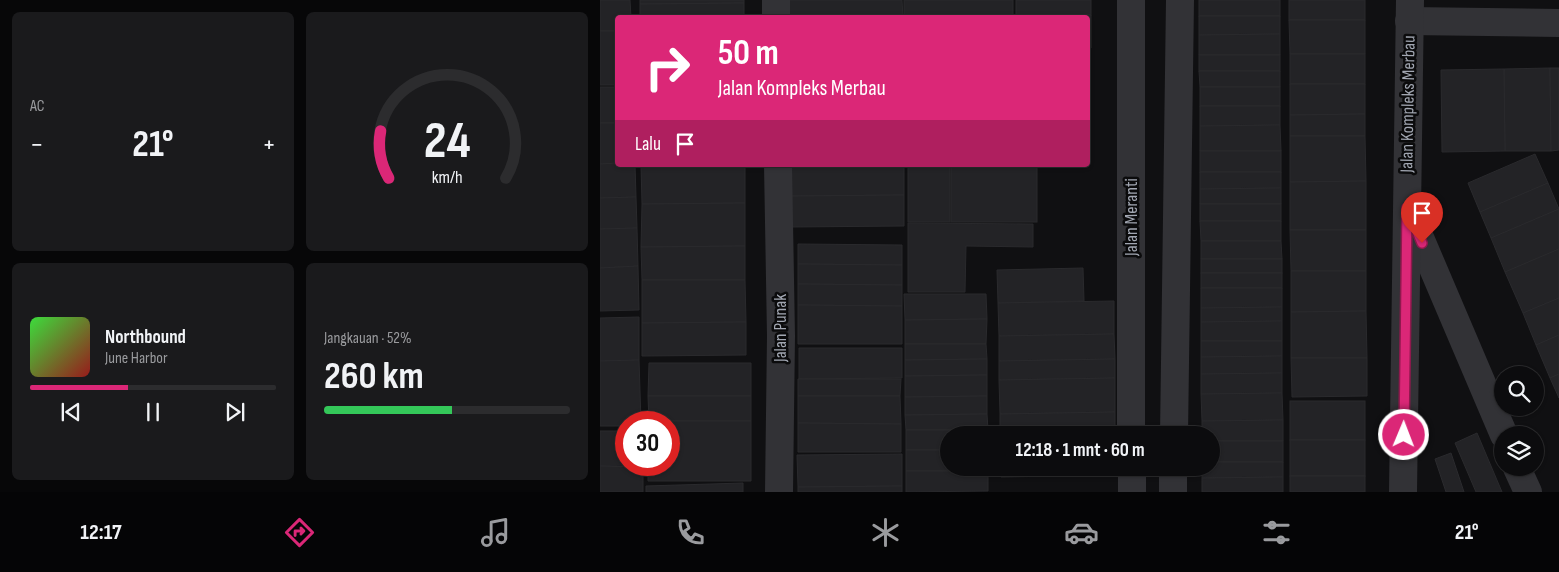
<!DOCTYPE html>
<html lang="id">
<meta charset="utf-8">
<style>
:root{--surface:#0c0c0e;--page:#1a1a1c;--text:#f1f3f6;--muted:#9a9b9e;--line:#2c2c2e;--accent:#db2777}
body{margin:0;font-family:"Sofia Sans Condensed",sans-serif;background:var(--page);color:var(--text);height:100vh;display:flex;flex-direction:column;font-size:19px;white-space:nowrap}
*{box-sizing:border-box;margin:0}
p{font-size:16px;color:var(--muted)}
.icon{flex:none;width:28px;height:28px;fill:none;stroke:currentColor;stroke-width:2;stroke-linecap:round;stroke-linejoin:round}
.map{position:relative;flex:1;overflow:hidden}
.panel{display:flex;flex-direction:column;gap:12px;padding:12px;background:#070708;width:600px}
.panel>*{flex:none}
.top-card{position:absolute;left:15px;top:15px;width:475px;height:152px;border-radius:5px;box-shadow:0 1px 4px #0004,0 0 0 1px var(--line);background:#db2777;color:#fff;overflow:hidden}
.tools{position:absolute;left:894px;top:366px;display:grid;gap:10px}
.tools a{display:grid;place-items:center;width:50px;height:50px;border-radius:50%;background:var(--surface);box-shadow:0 1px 4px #0004,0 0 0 1px var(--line);font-size:25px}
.speed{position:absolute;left:15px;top:411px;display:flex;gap:10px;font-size:25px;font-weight:700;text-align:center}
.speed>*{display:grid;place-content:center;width:65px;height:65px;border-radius:50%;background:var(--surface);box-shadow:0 1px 4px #0004,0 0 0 1px var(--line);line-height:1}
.speed .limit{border:8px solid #d22;background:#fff;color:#111}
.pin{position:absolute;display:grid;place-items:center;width:42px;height:42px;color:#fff;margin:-51px -21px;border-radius:50% 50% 50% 0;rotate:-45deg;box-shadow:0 0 5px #0007}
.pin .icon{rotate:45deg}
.me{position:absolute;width:55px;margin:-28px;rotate:1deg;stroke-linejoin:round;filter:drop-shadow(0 0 4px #0008)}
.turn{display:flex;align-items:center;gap:18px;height:105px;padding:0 20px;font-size:22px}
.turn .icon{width:65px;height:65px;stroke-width:2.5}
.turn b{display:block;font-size:35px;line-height:42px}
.then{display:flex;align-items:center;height:48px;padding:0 20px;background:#0003;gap:10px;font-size:19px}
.big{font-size:38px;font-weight:700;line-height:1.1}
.panel .tile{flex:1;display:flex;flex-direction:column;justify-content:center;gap:8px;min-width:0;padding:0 18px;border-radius:8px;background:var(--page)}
.panel .dial{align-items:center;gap:0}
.dial svg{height:130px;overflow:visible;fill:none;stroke:var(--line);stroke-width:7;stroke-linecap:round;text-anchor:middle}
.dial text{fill:var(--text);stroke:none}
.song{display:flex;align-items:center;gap:15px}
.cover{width:60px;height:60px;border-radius:8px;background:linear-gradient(135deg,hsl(120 70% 55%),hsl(0 70% 35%))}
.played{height:5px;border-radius:2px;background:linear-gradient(90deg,var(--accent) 40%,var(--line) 40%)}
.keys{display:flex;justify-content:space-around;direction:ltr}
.heat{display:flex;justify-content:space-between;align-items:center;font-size:28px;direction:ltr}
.charge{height:8px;border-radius:4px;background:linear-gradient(90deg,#34c759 52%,var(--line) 0)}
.panel .tiles{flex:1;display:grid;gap:12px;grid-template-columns:repeat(2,1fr)}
.trip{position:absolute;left:340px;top:426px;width:280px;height:50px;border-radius:25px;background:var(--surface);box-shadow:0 1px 4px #0004,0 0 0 1px var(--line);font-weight:700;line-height:50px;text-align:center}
.tabs{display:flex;height:80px;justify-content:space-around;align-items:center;background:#050506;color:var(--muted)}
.tabs .icon{width:35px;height:35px}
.tabs .selected{color:var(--accent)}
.tabs b{font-size:22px;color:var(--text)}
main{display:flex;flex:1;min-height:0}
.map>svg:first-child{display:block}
.building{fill:#232326;stroke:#2a2a2d}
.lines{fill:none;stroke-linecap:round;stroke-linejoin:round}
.minor{stroke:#323236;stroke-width:28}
.route-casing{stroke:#8e194d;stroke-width:12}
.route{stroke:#db2777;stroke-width:9}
.labels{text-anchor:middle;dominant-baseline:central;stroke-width:5;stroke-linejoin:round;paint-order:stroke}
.street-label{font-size:18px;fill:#a2a7b2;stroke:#0b0b0c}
</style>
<main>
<section class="panel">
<div class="tiles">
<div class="tile"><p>AC</p>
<div class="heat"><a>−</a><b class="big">21°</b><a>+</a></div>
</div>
<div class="tile dial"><svg viewBox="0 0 100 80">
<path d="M14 69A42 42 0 1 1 86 69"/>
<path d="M14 69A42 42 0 0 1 9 40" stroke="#db2777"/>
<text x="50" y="56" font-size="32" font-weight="700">24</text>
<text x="50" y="72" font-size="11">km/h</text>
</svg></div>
<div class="tile">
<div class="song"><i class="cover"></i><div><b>Northbound</b><p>June Harbor</p></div></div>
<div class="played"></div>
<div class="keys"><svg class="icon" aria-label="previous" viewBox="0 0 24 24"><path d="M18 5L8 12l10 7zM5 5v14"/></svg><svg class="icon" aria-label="pause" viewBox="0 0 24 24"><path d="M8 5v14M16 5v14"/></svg><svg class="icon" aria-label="next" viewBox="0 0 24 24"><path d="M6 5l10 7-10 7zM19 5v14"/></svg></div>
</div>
<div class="tile"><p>Jangkauan · 52%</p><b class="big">260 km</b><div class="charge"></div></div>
</div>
</section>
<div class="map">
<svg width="959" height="492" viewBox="0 0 959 492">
<rect width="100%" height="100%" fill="#101012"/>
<g class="building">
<path d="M 0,0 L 30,0 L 31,18 L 18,18 L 18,31 L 0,31 Z"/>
<path d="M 40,0 L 144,0 L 144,3 L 40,4 Z"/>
<path d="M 188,0 L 302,0 L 303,18 L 188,18 Z"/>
<rect x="304" y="0" width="109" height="18"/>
<rect x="416" y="0" width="75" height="15"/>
<rect x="599" y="0" width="81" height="16"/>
<rect x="689" y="0" width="76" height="20"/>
<path d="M 144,3 L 144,18 L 40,18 L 40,4 Z"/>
<path d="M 416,15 L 491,15 L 491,48 L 488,48 L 488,18 L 416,18 Z"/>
<path d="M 599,16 L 680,16 L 680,34 L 599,35 Z"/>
<path d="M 689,20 L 765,20 L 765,54 L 690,54 Z"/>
<rect x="0" y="31" width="18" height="54"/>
<path d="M 680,34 L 680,55 L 599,55 L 599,35 Z"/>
<rect x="690" y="54" width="75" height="30"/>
<rect x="599" y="55" width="81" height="16"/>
<path d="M 950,68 L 951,151 L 905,151 L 904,69 Z"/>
<path d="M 950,68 L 959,68 L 959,150 L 951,151 Z"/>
<path d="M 904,69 L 905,151 L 842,152 L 841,70 Z"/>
<path d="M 599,71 L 680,71 L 680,87 L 600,87 Z"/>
<path d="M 690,84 L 765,84 L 765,114 L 690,115 Z"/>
<rect x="0" y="87" width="18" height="36"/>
<rect x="600" y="87" width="80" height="19"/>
<path d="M 600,106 L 680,106 L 680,125 L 600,126 Z"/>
<path d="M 765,114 L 765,136 L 690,136 L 690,115 Z"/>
<path d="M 0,123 L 18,123 L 18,163 L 0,164 Z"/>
<path d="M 680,125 L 681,151 L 600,151 L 600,126 Z"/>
<path d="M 690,136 L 765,136 L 766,181 L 690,182 Z"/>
<rect x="600" y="151" width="81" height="21"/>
<path d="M 935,154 L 948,183 L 880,212 L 868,183 Z"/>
<path d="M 18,163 L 35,165 L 36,197 L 0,198 L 0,164 Z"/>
<path d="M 41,165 L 145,165 L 145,203 L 42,204 Z"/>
<path d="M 189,165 L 304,165 L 304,195 L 190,196 Z"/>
<rect x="308" y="165" width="42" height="57"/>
<rect x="351" y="165" width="86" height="57"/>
<path d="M 600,172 L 681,172 L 681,188 L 600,189 Z"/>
<path d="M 766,181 L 766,230 L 690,230 L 690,182 Z"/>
<path d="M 948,183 L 959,209 L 891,238 L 880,212 Z"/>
<path d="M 681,188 L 681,204 L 600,204 L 600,189 Z"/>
<path d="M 304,195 L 304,226 L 190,227 L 190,196 Z"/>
<path d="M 36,197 L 37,228 L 0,229 L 0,198 Z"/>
<path d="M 145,203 L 145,246 L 41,247 L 42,204 Z"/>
<rect x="600" y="204" width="81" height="17"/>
<path d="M 959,209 L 959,249 L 905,272 L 891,238 Z"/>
<path d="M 600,221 L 681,221 L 681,241 L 601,241 Z"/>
<path d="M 308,223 L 433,224 L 433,247 L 366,246 L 365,292 L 308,292 Z"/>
<path d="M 37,228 L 38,266 L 0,268 L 0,229 Z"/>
<path d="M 690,230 L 766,230 L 766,271 L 691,271 Z"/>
<path d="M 601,241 L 681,241 L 682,259 L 601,259 Z"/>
<path d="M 198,244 L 302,245 L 302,265 L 198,264 Z"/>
<path d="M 145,246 L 145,280 L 42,280 L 41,247 Z"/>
<path d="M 959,249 L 959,298 L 923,313 L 905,272 Z"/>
<rect x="601" y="259" width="81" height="14"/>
<path d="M 198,264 L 302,265 L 302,285 L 198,284 Z"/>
<path d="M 38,266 L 39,310 L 0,311 L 0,268 Z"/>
<path d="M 483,268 L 484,301 L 398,303 L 397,270 Z"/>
<path d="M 691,271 L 766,271 L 766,311 L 691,312 Z"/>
<rect x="601" y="273" width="81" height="15"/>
<path d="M 42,280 L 145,280 L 146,322 L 42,323 Z"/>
<path d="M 198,284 L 302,285 L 302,306 L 198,305 Z"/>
<path d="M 601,288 L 682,288 L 682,307 L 601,308 Z"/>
<path d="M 304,294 L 386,294 L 387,319 L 305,320 Z"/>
<path d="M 959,298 L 959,335 L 936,345 L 923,313 Z"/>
<path d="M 514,301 L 514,334 L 399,336 L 398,303 Z"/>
<path d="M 198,305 L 302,306 L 302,344 L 198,344 Z"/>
<path d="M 682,307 L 682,321 L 601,322 L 601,308 Z"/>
<path d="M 766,311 L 767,358 L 691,358 L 691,312 Z"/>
<path d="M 39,317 L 39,360 L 0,361 L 0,318 Z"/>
<path d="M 387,319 L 386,344 L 305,344 L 305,320 Z"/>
<path d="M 682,321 L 682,341 L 601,341 L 601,322 Z"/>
<path d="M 146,322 L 146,355 L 42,356 L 42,323 Z"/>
<path d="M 514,334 L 515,359 L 399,361 L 399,336 Z"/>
<path d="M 959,335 L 959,374 L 950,378 L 936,345 Z"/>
<path d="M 601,341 L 682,341 L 682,356 L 601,357 Z"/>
<path d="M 305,344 L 386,344 L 387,359 L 305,360 Z"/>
<path d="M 199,348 L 302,348 L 302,378 L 199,379 Z"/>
<path d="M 682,356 L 682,373 L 601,374 L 601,357 Z"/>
<path d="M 691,358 L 767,358 L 767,396 L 692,397 Z"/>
<path d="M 387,359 L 387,375 L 305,376 L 305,360 Z"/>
<path d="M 515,359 L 515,378 L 399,380 L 399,361 Z"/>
<path d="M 39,360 L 41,422 L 26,422 L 26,426 L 0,426 L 0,361 Z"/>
<path d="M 49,363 L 151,363 L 151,396 L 48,396 Z"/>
<path d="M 682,373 L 682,393 L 601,394 L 601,374 Z"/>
<path d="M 959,374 L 959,398 L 950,378 Z"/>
<path d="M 387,375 L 387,396 L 305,397 L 305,376 Z"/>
<path d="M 515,378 L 515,412 L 400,414 L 399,380 Z"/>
<path d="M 198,379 L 301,379 L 300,396 L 198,396 Z"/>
<path d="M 682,393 L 683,420 L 602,421 L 601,394 Z"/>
<path d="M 48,396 L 151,396 L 151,421 L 49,421 Z"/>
<path d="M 198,396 L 300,396 L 301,424 L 198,423 Z"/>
<path d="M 387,396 L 387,414 L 305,415 L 305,397 Z"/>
<rect x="690" y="401" width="75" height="39"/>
<path d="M 515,412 L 515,432 L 400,433 L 400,414 Z"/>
<path d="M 387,414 L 388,430 L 306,430 L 305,415 Z"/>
<path d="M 683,420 L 683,441 L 611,441 L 611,435 L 602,435 L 602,421 Z"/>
<path d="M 49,421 L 151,421 L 151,481 L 48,481 L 48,465 L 69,465 L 69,422 Z"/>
<path d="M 198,423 L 301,424 L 301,452 L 198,452 Z"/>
<path d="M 306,430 L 388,430 L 388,435 L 349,435 L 349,450 L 306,450 Z"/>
<path d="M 0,431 L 26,431 L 26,465 L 43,465 L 43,467 L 0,466 Z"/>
<path d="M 515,432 L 515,435 L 400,435 L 400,433 Z"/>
<path d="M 877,433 L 902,492 L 876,492 L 855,443 Z"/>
<rect x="690" y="440" width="75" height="36"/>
<rect x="611" y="441" width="72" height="21"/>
<path d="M 306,450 L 349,450 L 349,468 L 388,468 L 388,471 L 306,471 Z"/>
<path d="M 851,453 L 864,492 L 846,492 L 835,459 Z"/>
<path d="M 302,454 L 302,486 L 198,487 L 197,455 Z"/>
<path d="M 611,462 L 683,462 L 683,477 L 602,478 L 602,468 L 611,468 Z"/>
<path d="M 0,466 L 43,467 L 43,492 L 0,492 Z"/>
<path d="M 401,468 L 516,468 L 516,475 L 401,477 Z"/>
<path d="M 306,471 L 388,471 L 388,491 L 306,492 Z"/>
<rect x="690" y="476" width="75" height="16"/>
<path d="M 683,477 L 683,492 L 602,492 L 602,478 Z"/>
<path d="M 143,483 L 143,492 L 46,492 L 46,486 Z"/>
<path d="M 302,486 L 302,492 L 198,492 L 198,487 Z"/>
</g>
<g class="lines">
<g class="minor">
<path d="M 176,0 L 176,18"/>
<path d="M 531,0 L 531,435"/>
<path d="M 809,21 L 959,23"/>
<path d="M 178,165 L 181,336 L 179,492"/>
<path d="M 812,219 L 904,435"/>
<path d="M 574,435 L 580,0"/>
<path d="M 532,468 L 532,492"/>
<path d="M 917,468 L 928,492"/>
<path d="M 573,492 L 573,468"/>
<path d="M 803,492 L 810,0"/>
</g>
</g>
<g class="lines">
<defs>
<path id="route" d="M 804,435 L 807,208 L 822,243"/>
</defs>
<use href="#route" class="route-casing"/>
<use href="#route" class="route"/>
</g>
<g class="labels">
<g class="street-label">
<text transform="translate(808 104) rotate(-89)">Jalan Kompleks Merbau</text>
<text transform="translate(531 217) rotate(-90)">Jalan Meranti</text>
<text transform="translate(180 328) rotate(-90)">Jalan Punak</text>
</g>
</g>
</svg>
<div class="tools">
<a><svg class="icon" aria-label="search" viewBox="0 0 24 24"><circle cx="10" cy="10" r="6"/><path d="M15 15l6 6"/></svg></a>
<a><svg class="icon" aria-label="layers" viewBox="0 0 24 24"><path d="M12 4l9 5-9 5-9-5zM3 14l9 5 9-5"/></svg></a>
</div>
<div class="speed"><div class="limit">30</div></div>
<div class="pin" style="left:822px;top:243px;background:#d93025"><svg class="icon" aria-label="arrive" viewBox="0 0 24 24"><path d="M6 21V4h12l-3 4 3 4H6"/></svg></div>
<svg class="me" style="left:804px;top:435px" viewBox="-20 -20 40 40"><circle r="17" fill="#db2777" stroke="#fff" stroke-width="3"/><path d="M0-11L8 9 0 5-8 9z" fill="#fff"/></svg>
<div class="trip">12:18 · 1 mnt · 60 m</div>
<div class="top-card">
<div class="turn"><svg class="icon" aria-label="right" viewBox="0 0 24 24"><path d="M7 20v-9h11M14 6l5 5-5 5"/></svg><div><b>50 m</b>Jalan Kompleks Merbau</div></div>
<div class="then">Lalu<svg class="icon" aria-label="arrive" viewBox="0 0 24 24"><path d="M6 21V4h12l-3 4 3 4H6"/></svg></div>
</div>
</div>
</main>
<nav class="tabs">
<b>12:17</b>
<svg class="icon selected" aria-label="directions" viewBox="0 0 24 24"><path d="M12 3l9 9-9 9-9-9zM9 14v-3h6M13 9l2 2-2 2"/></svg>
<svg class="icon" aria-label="music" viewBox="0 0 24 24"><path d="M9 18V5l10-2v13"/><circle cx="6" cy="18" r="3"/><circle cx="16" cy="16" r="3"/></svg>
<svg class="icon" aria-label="phone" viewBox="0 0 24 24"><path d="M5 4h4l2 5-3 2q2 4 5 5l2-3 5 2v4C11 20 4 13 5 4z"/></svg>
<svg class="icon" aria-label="climate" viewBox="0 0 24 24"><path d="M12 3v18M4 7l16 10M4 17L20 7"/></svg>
<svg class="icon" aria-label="car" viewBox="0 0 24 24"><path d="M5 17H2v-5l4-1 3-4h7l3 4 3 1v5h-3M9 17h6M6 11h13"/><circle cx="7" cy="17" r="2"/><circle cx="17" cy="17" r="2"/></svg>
<svg class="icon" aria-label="filters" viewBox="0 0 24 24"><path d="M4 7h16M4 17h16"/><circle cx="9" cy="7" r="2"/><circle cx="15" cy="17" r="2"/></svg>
<b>21°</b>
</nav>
